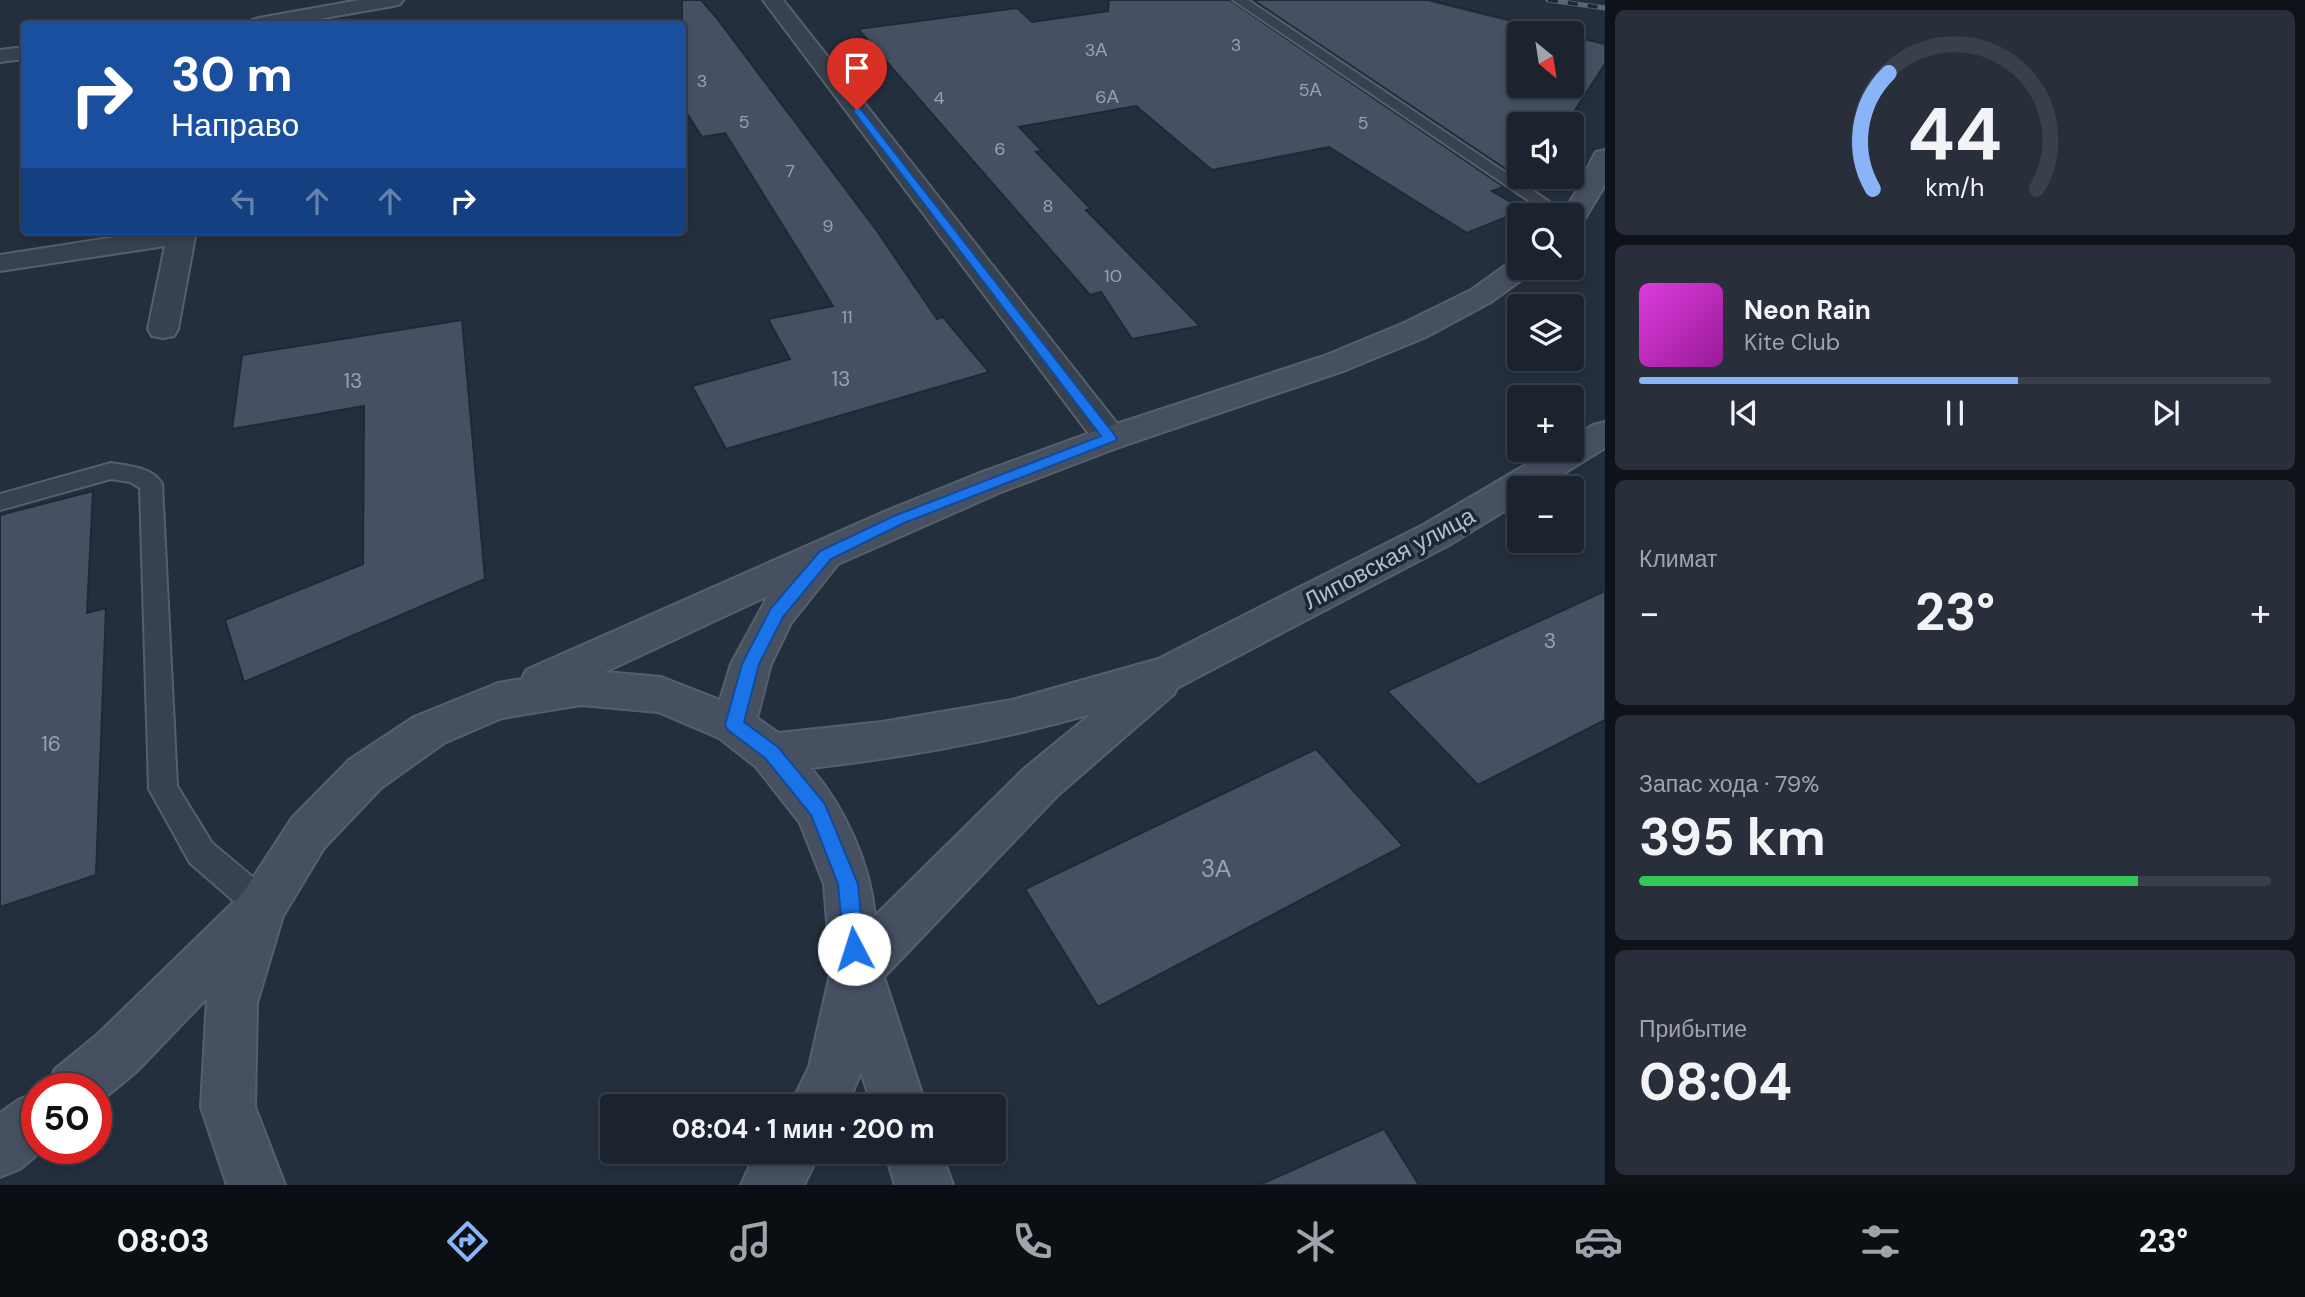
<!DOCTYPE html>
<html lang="ru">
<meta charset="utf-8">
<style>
:root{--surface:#1b232e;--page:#282f3a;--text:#f1f3f6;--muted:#a0a4aa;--line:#39404a;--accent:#8ab4f8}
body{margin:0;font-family:"DM Sans",sans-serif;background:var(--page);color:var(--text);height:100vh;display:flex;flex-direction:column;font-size:26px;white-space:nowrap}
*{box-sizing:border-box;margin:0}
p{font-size:23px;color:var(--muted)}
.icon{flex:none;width:38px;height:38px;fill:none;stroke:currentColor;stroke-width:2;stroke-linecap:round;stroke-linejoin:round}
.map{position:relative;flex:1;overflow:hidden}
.sheet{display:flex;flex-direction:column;gap:10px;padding:10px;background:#0f1319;width:700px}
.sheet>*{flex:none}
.banner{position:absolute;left:21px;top:21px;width:665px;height:214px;border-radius:7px;box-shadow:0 4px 10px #0003,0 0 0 2px var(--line);background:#1a4fa0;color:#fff;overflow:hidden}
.needle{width:46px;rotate:150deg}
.tools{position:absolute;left:1507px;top:21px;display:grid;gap:14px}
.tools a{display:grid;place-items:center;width:77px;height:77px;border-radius:7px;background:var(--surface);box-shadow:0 4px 10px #0003,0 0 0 2px var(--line);font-size:35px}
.speed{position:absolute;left:21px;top:1073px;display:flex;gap:14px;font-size:35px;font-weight:700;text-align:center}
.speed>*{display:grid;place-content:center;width:91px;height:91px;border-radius:50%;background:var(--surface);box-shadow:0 4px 10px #0003,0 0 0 2px var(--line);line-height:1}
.speed .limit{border:10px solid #d22;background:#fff;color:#111}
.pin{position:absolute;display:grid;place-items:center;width:60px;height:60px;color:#fff;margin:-72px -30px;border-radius:50% 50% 50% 0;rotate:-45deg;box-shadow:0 0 7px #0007}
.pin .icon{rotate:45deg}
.me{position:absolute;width:77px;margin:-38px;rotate:355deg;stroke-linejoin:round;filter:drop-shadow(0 0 5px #0008)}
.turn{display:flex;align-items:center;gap:24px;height:147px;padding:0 35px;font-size:32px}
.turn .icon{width:91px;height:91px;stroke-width:2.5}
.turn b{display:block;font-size:49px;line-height:60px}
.lanes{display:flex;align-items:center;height:66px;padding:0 35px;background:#0003;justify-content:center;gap:35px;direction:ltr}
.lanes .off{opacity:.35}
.big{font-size:52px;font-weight:700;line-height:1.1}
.sheet .card{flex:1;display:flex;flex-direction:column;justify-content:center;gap:10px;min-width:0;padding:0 24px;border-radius:10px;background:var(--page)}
.sheet .dial{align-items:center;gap:0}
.dial svg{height:182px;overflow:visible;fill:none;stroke:var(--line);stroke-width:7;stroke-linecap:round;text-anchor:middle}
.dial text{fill:var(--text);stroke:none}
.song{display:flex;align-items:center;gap:21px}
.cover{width:84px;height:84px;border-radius:10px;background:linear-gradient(135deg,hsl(300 70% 55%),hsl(300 70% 35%))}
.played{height:7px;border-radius:4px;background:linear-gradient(90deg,var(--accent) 60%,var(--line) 60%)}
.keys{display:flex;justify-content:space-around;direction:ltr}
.heat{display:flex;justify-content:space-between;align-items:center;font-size:38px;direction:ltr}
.charge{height:10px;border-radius:5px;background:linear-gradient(90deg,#34c759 79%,var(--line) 0)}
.trip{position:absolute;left:600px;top:1094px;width:406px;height:70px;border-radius:7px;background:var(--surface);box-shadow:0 4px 10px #0003,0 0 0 2px var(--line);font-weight:700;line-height:70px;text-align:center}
.tab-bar{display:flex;height:112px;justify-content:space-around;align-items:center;background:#0b0e12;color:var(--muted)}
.tab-bar .icon{width:49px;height:49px}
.tab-bar .selected{color:var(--accent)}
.tab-bar b{font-size:32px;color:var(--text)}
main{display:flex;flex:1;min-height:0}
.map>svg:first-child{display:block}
.building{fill:#455162;stroke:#1f2835;stroke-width:2}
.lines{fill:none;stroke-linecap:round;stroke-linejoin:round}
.lane-casing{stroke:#565f6c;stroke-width:4}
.street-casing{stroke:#565f6c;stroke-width:4}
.secondary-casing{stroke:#565f6c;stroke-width:4}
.lane{fill:#38414e;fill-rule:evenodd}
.street{fill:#38414e;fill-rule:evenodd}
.secondary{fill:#465061;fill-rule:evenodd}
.rail-casing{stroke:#5a6575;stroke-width:5}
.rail{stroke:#1d2633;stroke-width:3.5;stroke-dasharray:10;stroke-linecap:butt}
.route{fill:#1a73e8;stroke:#114b97;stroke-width:2}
.labels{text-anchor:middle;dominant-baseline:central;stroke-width:7;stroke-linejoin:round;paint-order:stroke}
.far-number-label{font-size:18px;fill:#98a1af}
.number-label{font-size:21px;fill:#98a1af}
.street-label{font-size:24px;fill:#b4bcc9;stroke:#1d2633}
.near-number-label{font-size:24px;fill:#98a1af}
</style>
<main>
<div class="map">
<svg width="1605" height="1185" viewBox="0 0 1605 1185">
<rect width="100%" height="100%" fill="#242f3e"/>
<g class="building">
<path d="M 682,0 L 701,0 L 716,17 L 877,231 L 937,319 L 943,317 L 989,372 L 726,449 L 692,386 L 790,359 L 768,319 L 833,306 L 725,133 L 702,137 L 682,106 Z"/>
<path d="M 1109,0 L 1230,0 L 1504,187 L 1492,191 L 1524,210 L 1467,233 L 1329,147 L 1212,170 L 1136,106 L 1019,127 L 1042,151 L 1036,152 L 1091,209 L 1086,210 L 1200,326 L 1132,339 L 1101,292 L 1090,295 L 858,29 L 1017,8 L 1032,22 L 1108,11 Z"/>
<path d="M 1253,0 L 1428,0 L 1560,33 L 1519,33 L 1519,86 L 1572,86 L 1572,36 L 1605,44 L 1605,64 L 1566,124 L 1519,124 L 1519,178 Z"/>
<path d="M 462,320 L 485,579 L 244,682 L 225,620 L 363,564 L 364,406 L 232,429 L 242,355 Z"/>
<path d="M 93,491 L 87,613 L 106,608 L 96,875 L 0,907 L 0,515 Z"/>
<path d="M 1605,591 L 1605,720 L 1478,785 L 1387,691 Z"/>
<path d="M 1316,749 L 1403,846 L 1098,1007 L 1025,889 Z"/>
<path d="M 1384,1129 L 1419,1185 L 1259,1185 Z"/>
</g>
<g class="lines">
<defs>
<g id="lane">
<path d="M 1233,0 L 1248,0 L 1569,215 L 1550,215 Z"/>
<path d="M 111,463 C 128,466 153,467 162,484 L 177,786 L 212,843 L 273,894 L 277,905 L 273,916 L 262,920 L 251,916 L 190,863 L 149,789 L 140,488 L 130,482 L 111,479 L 0,510 L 0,494 Z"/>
</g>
<g id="street">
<path d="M 359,0 L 403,0 L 400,4 L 393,6 L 290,24 L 249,24 L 252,20 L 259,18 Z"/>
<path d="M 763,0 L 783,0 L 1122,430 L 1127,438 L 1122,446 L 1110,450 L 1098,446 Z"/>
<path d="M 24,47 L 24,59 L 0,62 L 0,50 Z"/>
<path d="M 154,231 L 196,231 L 178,329 L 174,336 L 163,338 L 152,336 L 148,329 L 165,246 L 0,271 L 0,255 Z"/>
</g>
<g id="secondary">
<path d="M 1605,150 L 1605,185 L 1581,225 L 1572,227 L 1572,215 L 1561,215 L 1576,192 L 1593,157 L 1596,152 Z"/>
<path d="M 1519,260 L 1519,268 L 1534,268 L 1530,274 L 1491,302 L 1426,337 L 1346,370 L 1122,446 L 1001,492 L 838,564 L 791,623 L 771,664 L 757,718 L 778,733 L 882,722 L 1012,700 L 1158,659 L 1423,525 L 1551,450 L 1572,450 L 1572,438 L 1593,425 L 1605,422 L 1605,448 L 1540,488 L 1519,488 L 1519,502 L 1449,545 L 1177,688 L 1174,694 L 1057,796 L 884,977 L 926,1106 L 872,1106 L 861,1072 L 847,1106 L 790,1106 L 809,1067 L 831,970 L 824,884 L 800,823 L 756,767 L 719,738 L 658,712 L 581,705 L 502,718 L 444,743 L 381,788 L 324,848 L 283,916 L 257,1003 L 255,1107 L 285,1185 L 227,1185 L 201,1107 L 207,998 L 136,1072 L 96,1105 L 96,1088 L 47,1088 L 55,1069 L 98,1034 L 243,893 L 292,818 L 349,760 L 414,717 L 498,683 L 522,679 L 526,670 L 886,511 L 977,474 L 1098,430 L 1324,356 L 1404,323 L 1471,290 L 1510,262 ZM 768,596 L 731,664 L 720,700 L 661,677 L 605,672 ZM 1091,714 L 1025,768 L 875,916 C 870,863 845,808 811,768 C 908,757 997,741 1091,714 Z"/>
<path d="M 37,1092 L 37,1148 L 45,1148 L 20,1169 L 0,1177 L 0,1113 L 18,1100 Z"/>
<path d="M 761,1152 L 820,1152 L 804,1185 L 741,1185 L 750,1165 Z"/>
<path d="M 885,1152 L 941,1152 L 953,1185 L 895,1185 Z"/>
</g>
</defs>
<use href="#lane" class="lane-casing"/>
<use href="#street" class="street-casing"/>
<use href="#secondary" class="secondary-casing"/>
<use href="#lane" class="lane"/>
<use href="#street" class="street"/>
<use href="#secondary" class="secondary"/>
<defs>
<path id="rail" d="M 1548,0 L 1605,8"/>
</defs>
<use href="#rail" class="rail-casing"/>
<use href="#rail" class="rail"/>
</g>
<path class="route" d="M 854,108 L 860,108 L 1117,438 L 1115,441 L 904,523 L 831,559 L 783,617 L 759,664 L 744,722 L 778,747 L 825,804 L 858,884 L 864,949 L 861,956 L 854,959 L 847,956 L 844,949 L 838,884 L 811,815 L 765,758 L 728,730 L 725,725 L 742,664 L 771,608 L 820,551 L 894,516 L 1101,436 L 854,112 Z"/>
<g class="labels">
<g class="far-number-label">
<text x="1236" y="45">3</text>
<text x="1096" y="50">3А</text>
<text x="702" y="81">3</text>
<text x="1310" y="90">5А</text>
<text x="1107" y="97">6А</text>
<text x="939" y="98">4</text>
<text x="744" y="122">5</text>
<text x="1363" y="123">5</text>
<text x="1000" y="149">6</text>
<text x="790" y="171">7</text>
<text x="1048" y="206">8</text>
<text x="828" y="226">9</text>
<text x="1113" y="276">10</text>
<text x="847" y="317">11</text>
</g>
<g class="number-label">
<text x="841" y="379">13</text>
<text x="353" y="381">13</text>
<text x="1550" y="641">3</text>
<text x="51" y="744">16</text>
</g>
<g class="street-label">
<text transform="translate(1389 558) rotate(-28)">Липовская улица</text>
</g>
<g class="near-number-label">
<text x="1216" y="868">3А</text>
</g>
</g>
</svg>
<div class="tools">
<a><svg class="needle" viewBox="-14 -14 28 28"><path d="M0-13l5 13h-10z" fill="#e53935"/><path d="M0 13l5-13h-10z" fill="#a0a4aa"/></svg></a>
<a><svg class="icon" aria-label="sound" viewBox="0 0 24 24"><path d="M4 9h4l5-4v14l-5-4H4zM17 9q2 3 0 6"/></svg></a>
<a><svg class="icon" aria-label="search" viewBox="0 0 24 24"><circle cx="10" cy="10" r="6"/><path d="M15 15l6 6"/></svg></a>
<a><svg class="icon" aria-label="layers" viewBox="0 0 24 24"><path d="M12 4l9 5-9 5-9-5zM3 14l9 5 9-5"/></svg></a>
<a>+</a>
<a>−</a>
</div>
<div class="speed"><div class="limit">50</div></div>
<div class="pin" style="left:857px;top:110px;background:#d93025"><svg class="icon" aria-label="arrive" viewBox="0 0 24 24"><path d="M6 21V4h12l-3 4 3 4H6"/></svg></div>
<svg class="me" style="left:854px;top:949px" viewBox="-20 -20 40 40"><circle r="19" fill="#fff"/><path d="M0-13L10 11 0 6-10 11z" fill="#1a73e8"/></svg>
<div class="trip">08:04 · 1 мин · 200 m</div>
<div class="banner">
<div class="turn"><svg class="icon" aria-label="right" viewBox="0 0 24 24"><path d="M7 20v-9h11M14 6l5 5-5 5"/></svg><div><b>30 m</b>Направо</div></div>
<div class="lanes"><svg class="icon off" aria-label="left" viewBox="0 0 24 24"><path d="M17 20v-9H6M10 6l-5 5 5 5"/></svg><svg class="icon off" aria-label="ahead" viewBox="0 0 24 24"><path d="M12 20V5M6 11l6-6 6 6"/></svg><svg class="icon off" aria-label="ahead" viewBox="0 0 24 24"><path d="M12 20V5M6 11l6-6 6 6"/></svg><svg class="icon" aria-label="right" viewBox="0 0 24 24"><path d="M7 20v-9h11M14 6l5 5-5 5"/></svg></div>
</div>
</div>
<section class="sheet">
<div class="card dial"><svg viewBox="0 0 100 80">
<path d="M14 69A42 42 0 1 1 86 69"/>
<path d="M14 69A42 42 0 0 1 21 18" stroke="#8ab4f8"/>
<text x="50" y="56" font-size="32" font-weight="700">44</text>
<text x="50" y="72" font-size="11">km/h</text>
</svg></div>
<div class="card">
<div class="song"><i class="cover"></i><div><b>Neon Rain</b><p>Kite Club</p></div></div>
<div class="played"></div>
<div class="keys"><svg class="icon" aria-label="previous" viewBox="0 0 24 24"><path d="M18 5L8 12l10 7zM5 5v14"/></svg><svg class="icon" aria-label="pause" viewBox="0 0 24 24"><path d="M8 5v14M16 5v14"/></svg><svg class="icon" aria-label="next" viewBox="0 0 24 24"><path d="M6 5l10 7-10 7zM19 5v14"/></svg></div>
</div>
<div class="card"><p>Климат</p>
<div class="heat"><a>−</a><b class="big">23°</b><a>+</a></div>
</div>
<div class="card"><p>Запас хода · 79%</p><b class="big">395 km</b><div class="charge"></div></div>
<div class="card"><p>Прибытие</p><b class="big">08:04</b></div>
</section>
</main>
<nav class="tab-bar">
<b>08:03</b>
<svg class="icon selected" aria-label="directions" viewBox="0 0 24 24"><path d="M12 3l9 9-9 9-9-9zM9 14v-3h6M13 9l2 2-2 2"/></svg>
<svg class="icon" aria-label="music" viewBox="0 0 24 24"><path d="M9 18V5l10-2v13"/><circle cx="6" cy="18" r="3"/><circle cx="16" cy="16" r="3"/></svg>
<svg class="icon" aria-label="phone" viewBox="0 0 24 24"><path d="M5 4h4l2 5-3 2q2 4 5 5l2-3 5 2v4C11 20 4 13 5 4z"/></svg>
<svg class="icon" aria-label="climate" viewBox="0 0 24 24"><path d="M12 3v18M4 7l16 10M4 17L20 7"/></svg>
<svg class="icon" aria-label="car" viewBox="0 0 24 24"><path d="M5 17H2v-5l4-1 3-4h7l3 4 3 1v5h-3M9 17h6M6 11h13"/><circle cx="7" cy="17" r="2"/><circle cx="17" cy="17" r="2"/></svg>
<svg class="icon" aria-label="filters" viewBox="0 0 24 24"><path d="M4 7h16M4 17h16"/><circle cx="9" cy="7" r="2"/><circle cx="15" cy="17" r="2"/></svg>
<b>23°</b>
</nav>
